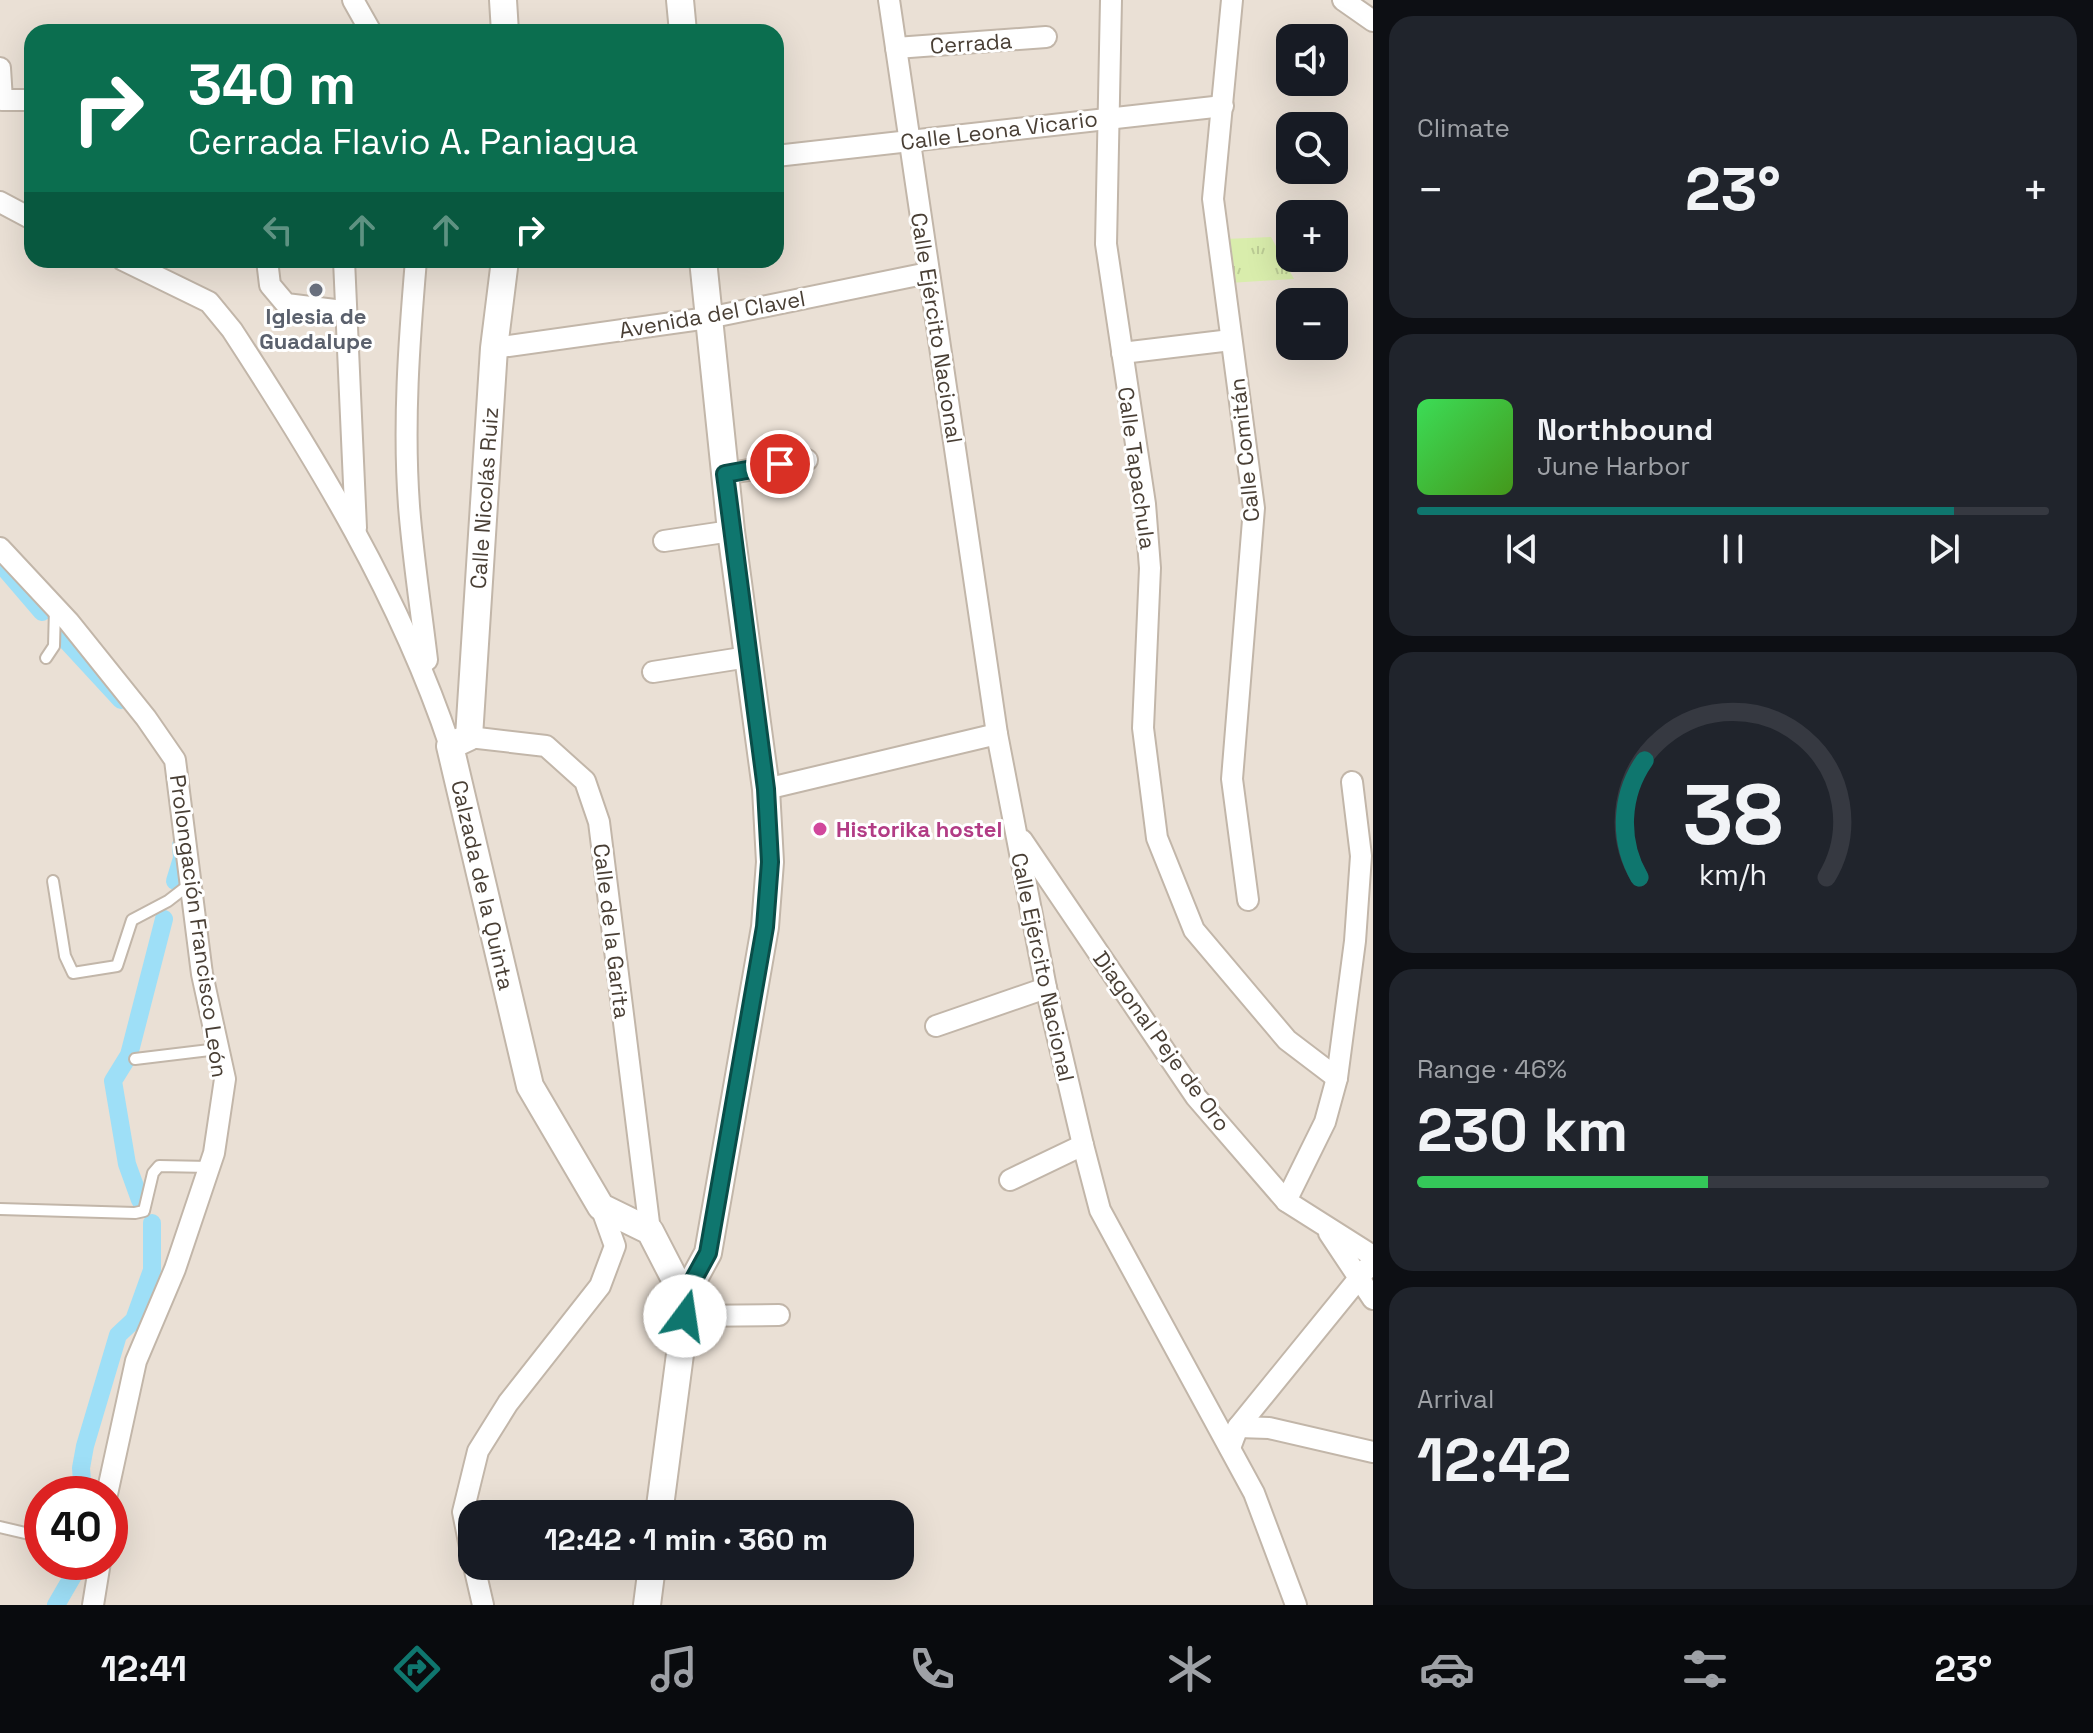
<!DOCTYPE html>
<meta charset="utf-8">
<style>
:root{--surface:#171b24;--page:#20242c;--text:#f1f3f6;--muted:#9ea1a6;--line:#363941;--accent:#0f766e}
body{margin:0;font-family:"Space Grotesk",sans-serif;background:var(--page);color:var(--text);height:100vh;display:flex;flex-direction:column;font-size:30px;white-space:nowrap}
*{box-sizing:border-box;margin:0}
p{font-size:26px;color:var(--muted)}
.icon{flex:none;width:44px;height:44px;fill:none;stroke:currentColor;stroke-width:2;stroke-linecap:round;stroke-linejoin:round}
.map{position:relative;flex:1;overflow:hidden}
.side{display:flex;flex-direction:column;gap:16px;padding:16px;background:#0d0f14;width:720px}
.side>*{flex:none}
.top-card{position:absolute;left:24px;top:24px;width:760px;height:244px;border-radius:24px;box-shadow:0 8px 32px #0002;background:#0b6e4f;color:#fff;overflow:hidden}
.controls{position:absolute;left:1276px;top:24px;display:grid;gap:16px}
.controls a{display:grid;place-items:center;width:72px;height:72px;border-radius:16px;background:var(--surface);box-shadow:0 8px 32px #0002;font-size:40px}
.speed{position:absolute;left:24px;top:1476px;display:flex;gap:16px;font-size:40px;font-weight:700;text-align:center}
.speed>*{display:grid;place-content:center;width:104px;height:104px;border-radius:50%;background:var(--surface);box-shadow:0 8px 32px #0002;line-height:1}
.speed .limit{border:12px solid #d22;background:#fff;color:#111}
.pin{position:absolute;display:grid;place-items:center;width:68px;height:68px;color:#fff;margin:-34px;border:4px solid #fff;border-radius:50%;box-shadow:0 2px 8px #0007}
.me{position:absolute;width:88px;margin:-44px;rotate:14deg;stroke-linejoin:round;filter:drop-shadow(0 0 6px #0008)}
.turn{display:flex;align-items:center;gap:28px;height:168px;padding:0 32px;font-size:36px}
.turn .icon{width:104px;height:104px;stroke-width:2.5}
.turn b{display:block;font-size:56px;line-height:68px}
.lanes{display:flex;align-items:center;height:76px;padding:0 32px;background:#0003;justify-content:center;gap:40px;direction:ltr}
.lanes .off{opacity:.35}
.big{font-size:60px;font-weight:700;line-height:1.1}
.side .widget{flex:1;display:flex;flex-direction:column;justify-content:center;gap:12px;min-width:0;padding:0 28px;border-radius:24px;background:var(--page)}
.side .dial{align-items:center;gap:0}
.dial svg{height:208px;overflow:visible;fill:none;stroke:var(--line);stroke-width:7;stroke-linecap:round;text-anchor:middle}
.dial text{fill:var(--text);stroke:none}
.song{display:flex;align-items:center;gap:24px}
.cover{width:96px;height:96px;border-radius:12px;background:linear-gradient(135deg,hsl(130 70% 55%),hsl(100 70% 35%))}
.played{height:8px;border-radius:4px;background:linear-gradient(90deg,var(--accent) 85%,var(--line) 85%)}
.keys{display:flex;justify-content:space-around;direction:ltr}
.heat{display:flex;justify-content:space-between;align-items:center;font-size:44px;direction:ltr}
.charge{height:12px;border-radius:6px;background:linear-gradient(90deg,#34c759 46%,var(--line) 0)}
.trip{position:absolute;left:458px;top:1500px;width:456px;height:80px;border-radius:24px;background:var(--surface);box-shadow:0 8px 32px #0002;font-weight:700;line-height:80px;text-align:center}
.tabs{display:flex;height:128px;justify-content:space-around;align-items:center;background:#090b0e;color:var(--muted)}
.tabs .icon{width:56px;height:56px}
.tabs .current{color:var(--accent)}
.tabs b{font-size:36px;color:var(--text)}
main{display:flex;flex:1;min-height:0}
.map>svg:first-child{display:block}
.residential{fill:#eae0d5;fill-rule:evenodd}
.park{fill:url(#park-tufts)}
.lines{fill:none;stroke-linecap:round;stroke-linejoin:round}
.canal{stroke:#9edff7;stroke-width:18}
.service-casing{stroke:#c2b6a9;stroke-width:14}
.minor-casing{stroke:#c2b6a9;stroke-width:24}
.tertiary-casing{stroke:#c2b6a9;stroke-width:30}
.service{stroke:#fff;stroke-width:10}
.minor{stroke:#fff;stroke-width:20}
.tertiary{stroke:#fff;stroke-width:26}
.route-casing{stroke:#0a4d48;stroke-width:20}
.route{stroke:#0f766e;stroke-width:14}
.worship-dot{fill:#6b7280;stroke:#fff;stroke-width:3}
.hotel-dot{fill:#d1479c;stroke:#fff;stroke-width:3}
.labels{text-anchor:middle;dominant-baseline:central;stroke-width:6;stroke-linejoin:round;paint-order:stroke}
.street-label{font-size:22px;fill:#493f35;stroke:#fff}
.worship-label{font-size:22px;font-weight:bold;fill:#5b616d;stroke:#fff}
.hotel-label{font-size:22px;font-weight:bold;fill:#b23c85;stroke:#fff;text-anchor:start}
</style>
<main>
<div class="map">
<svg width="1373" height="1605" viewBox="0 0 1373 1605">
<defs>
<pattern id="park-tufts" width="24" height="20" patternUnits="userSpaceOnUse" patternTransform="scale(2)"><rect width="24" height="20" fill="#d9edac"/><path d="M3 7l-1-3M5 7V3M7 7l1-3M15 17l-1-3M17 17v-4M19 17l1-3" fill="none" stroke="#bccc95"/></pattern>
</defs>
<rect width="100%" height="100%" fill="#f5efe7"/>
<path class="residential" d="M 0,0 L 1373,0 L 1373,1605 L 0,1605 ZM 32,32 L 776,32 L 776,260 L 32,260 ZM 1290,38 L 1334,38 L 1334,82 L 1290,82 ZM 1290,126 L 1334,126 L 1334,170 L 1290,170 ZM 1290,214 L 1334,214 L 1334,258 L 1290,258 ZM 1290,302 L 1334,302 L 1334,346 L 1290,346 ZM 42,1494 L 110,1494 L 110,1562 L 42,1562 ZM 472,1514 L 900,1514 L 900,1566 L 472,1566 Z"/>
<path class="park" d="M 1271,237 L 1294,279 L 1229,283 L 1225,239 Z"/>
<g class="lines">
<g class="canal">
<path d="M 0,563 L 42,612"/>
<path d="M 61,635 L 121,700"/>
<path d="M 175,881 L 182,858 L 181,845"/>
<path d="M 140,1200 L 127,1164 L 113,1081 L 129,1055 L 164,919"/>
<path d="M 83,1494 L 81,1468 L 85,1446 L 118,1335 L 134,1320 L 152,1270 L 152,1223"/>
<path d="M 56,1605 L 81,1562"/>
</g>
<defs>
<g id="service">
<path d="M 46,658 L 54,646 L 55,608"/>
<path d="M 53,881 L 65,956 L 73,973 L 117,966 L 132,920 L 168,901 L 190,884"/>
<path d="M 135,1059 L 218,1049"/>
<path d="M 0,1209 L 135,1213 L 144,1211 L 153,1173 L 159,1166 L 209,1167"/>
<path d="M 0,1527 L 42,1537"/>
</g>
<g id="minor">
<path d="M 353,0 L 371,32"/>
<path d="M 889,0 L 997,734 L 1046,988 L 1083,1145 L 1100,1210 L 1254,1493 L 1296,1605"/>
<path d="M 1111,0 L 1106,244 L 1145,504 L 1150,568 L 1143,728 L 1157,838 L 1194,930 L 1287,1040 L 1337,1078"/>
<path d="M 1232,0 L 1213,199 L 1254,508 L 1232,779 L 1248,900"/>
<path d="M 1343,0 L 1373,21"/>
<path d="M 896,48 L 1046,37"/>
<path d="M 0,68 L 2,100 L 32,100"/>
<path d="M 776,156 L 1223,106"/>
<path d="M 0,202 L 32,219"/>
<path d="M 123,260 L 209,302 L 232,330 C 318,462 400,596 450,746"/>
<path d="M 267,260 L 270,285 L 286,304 L 343,311"/>
<path d="M 344,260 L 356,528"/>
<path d="M 416,260 C 409,342 403,424 409,506 C 413,558 421,609 427,660"/>
<path d="M 494,348 L 708,318 L 928,273"/>
<path d="M 1122,353 L 1231,340"/>
<path d="M 725,474 L 807,460"/>
<path d="M 664,541 L 731,531"/>
<path d="M 0,548 L 69,622 L 146,718 L 175,760 L 202,974 L 225,1079 L 214,1153 L 175,1269 L 136,1361 L 107,1494"/>
<path d="M 653,672 L 748,657"/>
<path d="M 469,737 L 546,746 L 585,781 L 599,822 L 650,1231"/>
<path d="M 766,789 L 997,734"/>
<path d="M 1022,840 L 1196,1097 L 1286,1201 L 1373,1256"/>
<path d="M 936,1026 L 1046,988"/>
<path d="M 1010,1180 L 1083,1145"/>
<path d="M 1286,1201 L 1325,1122 L 1337,1078 L 1355,941 L 1361,856 L 1352,782"/>
<path d="M 1329,1233 L 1373,1299"/>
<path d="M 685,1316 L 779,1315"/>
<path d="M 1238,1427 L 1269,1428 L 1373,1452"/>
<path d="M 1230,1448 L 1238,1427 L 1373,1261"/>
<path d="M 472,1557 L 463,1512 L 478,1451 L 508,1403 L 600,1286 L 615,1246 L 601,1207"/>
<path d="M 474,1566 L 483,1605"/>
<path d="M 93,1605 L 100,1562"/>
</g>
<g id="tertiary">
<path d="M 503,0 L 505,32"/>
<path d="M 680,0 L 683,32"/>
<path d="M 505,260 L 494,348 L 469,737 L 450,746 L 530,1086 L 601,1207 L 650,1231 L 684,1297 L 685,1316 L 659,1514"/>
<path d="M 684,1297 L 708,1253 L 765,927 L 770,862 L 766,789 L 731,531 L 703,260"/>
<path d="M 647,1605 L 652,1566"/>
</g>
</defs>
<use href="#service" class="service-casing"/>
<use href="#minor" class="minor-casing"/>
<use href="#tertiary" class="tertiary-casing"/>
<use href="#service" class="service"/>
<use href="#minor" class="minor"/>
<use href="#tertiary" class="tertiary"/>
</g>
<g class="lines">
<defs>
<path id="route" d="M 685,1316 L 684,1297 L 708,1253 L 765,927 L 770,862 L 766,789 L 725,474 L 780,464"/>
</defs>
<use href="#route" class="route-casing"/>
<use href="#route" class="route"/>
</g>
<circle class="worship-dot" cx="316" cy="290" r="8"/>
<circle class="hotel-dot" cx="820" cy="829" r="8"/>
<g class="labels">
<g class="street-label">
<text transform="translate(971 43) rotate(-4)">Cerrada</text>
<text transform="translate(999 130) rotate(-7)">Calle Leona Vicario</text>
<text transform="translate(712 314) rotate(-10)">Avenida del Clavel</text>
<text transform="translate(937 328) rotate(81)">Calle Ejército Nacional</text>
<text transform="translate(1244 450) rotate(-96)">Calle Comitán</text>
<text transform="translate(1137 468) rotate(82)">Calle Tapachula</text>
<text transform="translate(484 498) rotate(-86)">Calle Nicolás Ruiz</text>
<text transform="translate(483 885) rotate(77)">Calzada de la Quinta</text>
<text transform="translate(199 926) rotate(82)">Prolongación Francisco León</text>
<text transform="translate(612 931) rotate(83)">Calle de la Garita</text>
<text transform="translate(1043 967) rotate(78)">Calle Ejército Nacional</text>
<text transform="translate(1162 1041) rotate(54)">Diagonal Peje de Oro</text>
</g>
<g class="worship-label">
<text x="316" y="316">Iglesia de<tspan x="316" dy="25">Guadalupe</tspan></text>
</g>
<g class="hotel-label">
<text x="836" y="829">Historika hostel</text>
</g>
</g>
</svg>
<div class="controls">
<a><svg class="icon" aria-label="sound" viewBox="0 0 24 24"><path d="M4 9h4l5-4v14l-5-4H4zM17 9q2 3 0 6"/></svg></a>
<a><svg class="icon" aria-label="search" viewBox="0 0 24 24"><circle cx="10" cy="10" r="6"/><path d="M15 15l6 6"/></svg></a>
<a>+</a>
<a>−</a>
</div>
<div class="speed"><div class="limit">40</div></div>
<div class="pin" style="left:780px;top:464px;background:#d93025"><svg class="icon" aria-label="arrive" viewBox="0 0 24 24"><path d="M6 21V4h12l-3 4 3 4H6"/></svg></div>
<svg class="me" style="left:685px;top:1316px" viewBox="-20 -20 40 40"><circle r="19" fill="#fff"/><path d="M0-13L10 11 0 6-10 11z" fill="#0f766e"/></svg>
<div class="trip">12:42 · 1 min · 360 m</div>
<div class="top-card">
<div class="turn"><svg class="icon" aria-label="right" viewBox="0 0 24 24"><path d="M7 20v-9h11M14 6l5 5-5 5"/></svg><div><b>340 m</b>Cerrada Flavio A. Paniagua</div></div>
<div class="lanes"><svg class="icon off" aria-label="left" viewBox="0 0 24 24"><path d="M17 20v-9H6M10 6l-5 5 5 5"/></svg><svg class="icon off" aria-label="ahead" viewBox="0 0 24 24"><path d="M12 20V5M6 11l6-6 6 6"/></svg><svg class="icon off" aria-label="ahead" viewBox="0 0 24 24"><path d="M12 20V5M6 11l6-6 6 6"/></svg><svg class="icon" aria-label="right" viewBox="0 0 24 24"><path d="M7 20v-9h11M14 6l5 5-5 5"/></svg></div>
</div>
</div>
<section class="side">
<div class="widget"><p>Climate</p>
<div class="heat"><a>−</a><b class="big">23°</b><a>+</a></div>
</div>
<div class="widget">
<div class="song"><i class="cover"></i><div><b>Northbound</b><p>June Harbor</p></div></div>
<div class="played"></div>
<div class="keys"><svg class="icon" aria-label="previous" viewBox="0 0 24 24"><path d="M18 5L8 12l10 7zM5 5v14"/></svg><svg class="icon" aria-label="pause" viewBox="0 0 24 24"><path d="M8 5v14M16 5v14"/></svg><svg class="icon" aria-label="next" viewBox="0 0 24 24"><path d="M6 5l10 7-10 7zM19 5v14"/></svg></div>
</div>
<div class="widget dial"><svg viewBox="0 0 100 80">
<path d="M14 69A42 42 0 1 1 86 69"/>
<path d="M14 69A42 42 0 0 1 16 24" stroke="#0f766e"/>
<text x="50" y="56" font-size="32" font-weight="700">38</text>
<text x="50" y="72" font-size="11">km/h</text>
</svg></div>
<div class="widget"><p>Range · 46%</p><b class="big">230 km</b><div class="charge"></div></div>
<div class="widget"><p>Arrival</p><b class="big">12:42</b></div>
</section>
</main>
<nav class="tabs">
<b>12:41</b>
<svg class="icon current" aria-label="directions" viewBox="0 0 24 24"><path d="M12 3l9 9-9 9-9-9zM9 14v-3h6M13 9l2 2-2 2"/></svg>
<svg class="icon" aria-label="music" viewBox="0 0 24 24"><path d="M9 18V5l10-2v13"/><circle cx="6" cy="18" r="3"/><circle cx="16" cy="16" r="3"/></svg>
<svg class="icon" aria-label="phone" viewBox="0 0 24 24"><path d="M5 4h4l2 5-3 2q2 4 5 5l2-3 5 2v4C11 20 4 13 5 4z"/></svg>
<svg class="icon" aria-label="climate" viewBox="0 0 24 24"><path d="M12 3v18M4 7l16 10M4 17L20 7"/></svg>
<svg class="icon" aria-label="car" viewBox="0 0 24 24"><path d="M5 17H2v-5l4-1 3-4h7l3 4 3 1v5h-3M9 17h6M6 11h13"/><circle cx="7" cy="17" r="2"/><circle cx="17" cy="17" r="2"/></svg>
<svg class="icon" aria-label="filters" viewBox="0 0 24 24"><path d="M4 7h16M4 17h16"/><circle cx="9" cy="7" r="2"/><circle cx="15" cy="17" r="2"/></svg>
<b>23°</b>
</nav>
